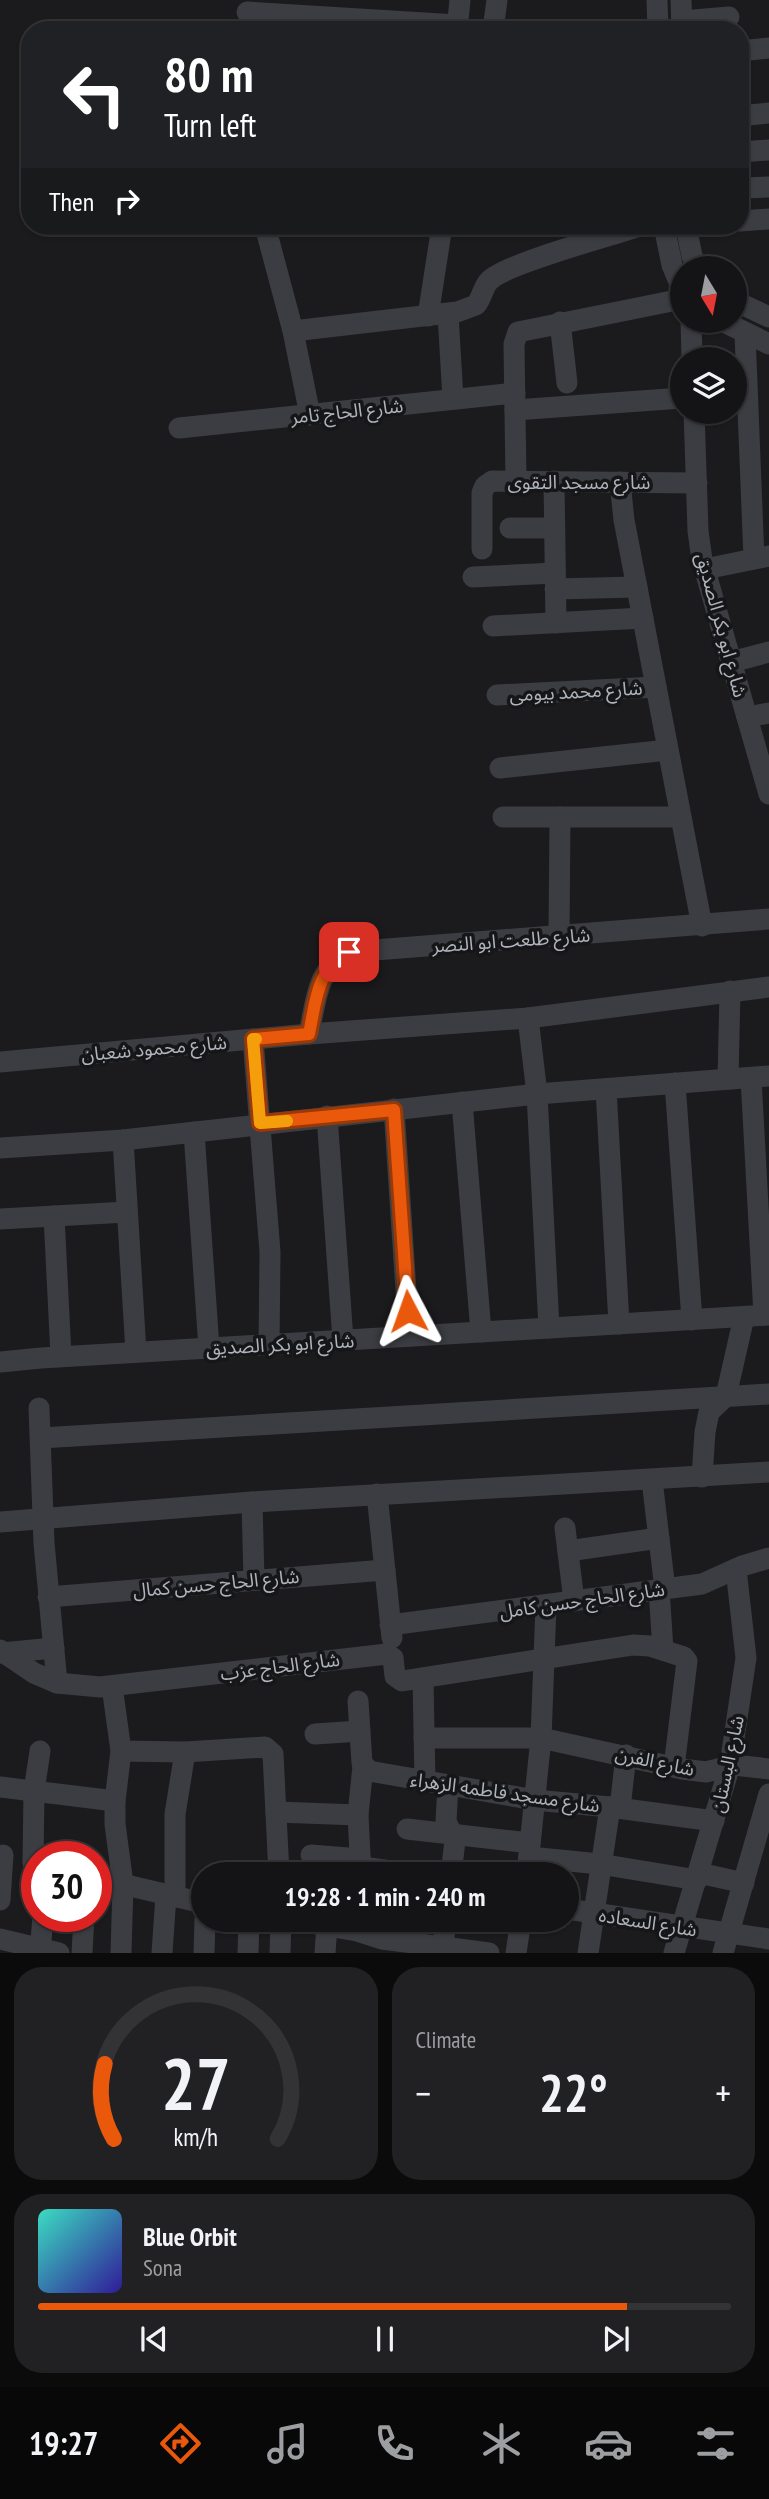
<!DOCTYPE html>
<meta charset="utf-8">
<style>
:root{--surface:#141416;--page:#212123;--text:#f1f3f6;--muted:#9d9ea1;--line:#333335;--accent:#ea580c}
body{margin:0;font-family:"PT Sans Narrow","Noto Sans Arabic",sans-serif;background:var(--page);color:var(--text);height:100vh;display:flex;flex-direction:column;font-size:26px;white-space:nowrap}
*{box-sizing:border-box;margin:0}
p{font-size:23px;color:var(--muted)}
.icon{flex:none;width:38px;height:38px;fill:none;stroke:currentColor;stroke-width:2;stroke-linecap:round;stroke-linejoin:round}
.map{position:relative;height:1953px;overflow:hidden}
.details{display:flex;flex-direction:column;gap:14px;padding:14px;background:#0b0b0c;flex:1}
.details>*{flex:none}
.banner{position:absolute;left:21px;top:21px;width:728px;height:214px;border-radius:28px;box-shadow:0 2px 5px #0004,0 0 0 2px var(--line);background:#202124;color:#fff;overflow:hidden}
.needle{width:46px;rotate:170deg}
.fabs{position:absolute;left:670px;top:256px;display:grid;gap:14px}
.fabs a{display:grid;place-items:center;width:77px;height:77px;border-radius:50%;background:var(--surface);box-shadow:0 2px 5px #0004,0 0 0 2px var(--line);font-size:35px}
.speed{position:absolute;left:21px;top:1841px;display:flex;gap:14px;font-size:35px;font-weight:700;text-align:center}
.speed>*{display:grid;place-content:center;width:91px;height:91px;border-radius:50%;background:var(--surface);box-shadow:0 2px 5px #0004,0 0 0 2px var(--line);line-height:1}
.speed .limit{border:10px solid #d22;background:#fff;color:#111}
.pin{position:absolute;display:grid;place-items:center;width:60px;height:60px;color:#fff;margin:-30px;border-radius:14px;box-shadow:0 4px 10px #0006}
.me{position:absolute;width:77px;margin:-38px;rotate:356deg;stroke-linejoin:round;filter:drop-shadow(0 0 5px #0008)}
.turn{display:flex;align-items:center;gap:24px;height:147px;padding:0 28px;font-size:32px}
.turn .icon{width:91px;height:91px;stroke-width:2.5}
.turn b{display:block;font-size:49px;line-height:60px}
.then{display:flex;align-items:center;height:66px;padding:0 28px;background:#0003;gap:14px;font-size:26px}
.big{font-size:52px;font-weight:600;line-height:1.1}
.details .card{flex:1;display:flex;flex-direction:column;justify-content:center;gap:10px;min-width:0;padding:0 24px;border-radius:28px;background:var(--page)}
.details .dial{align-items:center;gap:0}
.dial svg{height:182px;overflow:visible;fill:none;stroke:var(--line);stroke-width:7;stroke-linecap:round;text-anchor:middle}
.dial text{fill:var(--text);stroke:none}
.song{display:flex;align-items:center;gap:21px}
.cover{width:84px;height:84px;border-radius:10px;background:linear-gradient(135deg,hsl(170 70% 55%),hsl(250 70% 35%))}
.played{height:7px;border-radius:4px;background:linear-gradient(90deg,var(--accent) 85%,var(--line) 85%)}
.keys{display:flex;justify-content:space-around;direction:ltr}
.heat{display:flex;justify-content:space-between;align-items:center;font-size:38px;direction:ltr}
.details .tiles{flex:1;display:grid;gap:14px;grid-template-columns:1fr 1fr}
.card:last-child{grid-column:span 2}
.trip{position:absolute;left:191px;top:1862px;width:388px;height:70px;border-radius:35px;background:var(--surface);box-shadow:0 2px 5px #0004,0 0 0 2px var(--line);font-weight:600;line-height:70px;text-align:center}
.dock{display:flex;height:112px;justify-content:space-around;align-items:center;background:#080809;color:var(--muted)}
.dock .icon{width:49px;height:49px}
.dock .active{color:var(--accent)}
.dock b{font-size:32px;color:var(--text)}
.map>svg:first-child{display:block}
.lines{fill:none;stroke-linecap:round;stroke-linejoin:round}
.minor{stroke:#3c3d42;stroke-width:21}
.route-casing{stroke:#983908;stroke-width:18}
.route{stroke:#ea580c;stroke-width:12}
.slow{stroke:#f59e0b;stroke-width:12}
.labels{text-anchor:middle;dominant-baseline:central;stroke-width:7;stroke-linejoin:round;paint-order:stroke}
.street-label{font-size:19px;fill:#aeb3bc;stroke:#161618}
</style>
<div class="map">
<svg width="769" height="1953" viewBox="0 0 769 1953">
<rect width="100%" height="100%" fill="#1b1b1d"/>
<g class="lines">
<g class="minor">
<path d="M 657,0 L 658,30"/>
<path d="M 681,0 L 682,30"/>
<path d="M 247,12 L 457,25"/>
<path d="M 682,21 L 729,17"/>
<path d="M 457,30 L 460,0"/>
<path d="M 493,30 L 497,0"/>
<path d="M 740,51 L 769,48"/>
<path d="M 740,116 L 769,113"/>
<path d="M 740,152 L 769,150"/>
<path d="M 740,188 L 769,187"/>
<path d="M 740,221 L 769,219"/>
<path d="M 265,226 L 293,331 L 310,415"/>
<path d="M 664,226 L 672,265 L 682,289"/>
<path d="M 686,226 L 692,256 L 698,268"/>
<path d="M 735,301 L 769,317"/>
<path d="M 448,314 L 453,399"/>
<path d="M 428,316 L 442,226"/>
<path d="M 691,320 L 692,359"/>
<path d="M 720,320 L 769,344"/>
<path d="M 560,322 L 567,383"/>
<path d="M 293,331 L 457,312 L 476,305 C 482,298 483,287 489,281 C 504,264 613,235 640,226"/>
<path d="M 745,334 L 754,559"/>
<path d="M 515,410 L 682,398"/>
<path d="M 694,411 L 698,531 L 702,560 L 769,794"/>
<path d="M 179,428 L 515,393"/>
<path d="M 516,481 L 514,344 L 518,332 L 682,299"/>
<path d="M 554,481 L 556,623"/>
<path d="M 620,482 L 624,520 L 702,926"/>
<path d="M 510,528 L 554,528"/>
<path d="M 482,549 L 482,493 L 485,486 L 492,481 L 697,483"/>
<path d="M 705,569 L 769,556"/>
<path d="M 473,577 L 555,573"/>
<path d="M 555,589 L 637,587"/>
<path d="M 493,626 L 643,618"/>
<path d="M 731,662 L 769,652"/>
<path d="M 497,695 L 656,687"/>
<path d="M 747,717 L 769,713"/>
<path d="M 500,768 L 668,750"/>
<path d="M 503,817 L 681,817"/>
<path d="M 559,937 L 560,817"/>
<path d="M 528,1018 L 537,1094 L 549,1328"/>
<path d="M 309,1034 C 316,1001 316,969 349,952 L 769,919"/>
<path d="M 253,1039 L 270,1252 L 269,1345"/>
<path d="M 0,1062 L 309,1034 L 528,1018 L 769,987"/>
<path d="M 751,1078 L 764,1315"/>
<path d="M 728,1079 L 730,991"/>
<path d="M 675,1083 L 692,1320"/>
<path d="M 606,1089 L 619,1324"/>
<path d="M 462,1102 L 481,1332"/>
<path d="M 394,1109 L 409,1336"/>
<path d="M 327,1116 L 343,1340"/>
<path d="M 194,1132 L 209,1348"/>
<path d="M 123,1140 L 136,1352"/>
<path d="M 0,1148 L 123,1140 L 537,1094 L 769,1076"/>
<path d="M 54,1216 L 61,1356"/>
<path d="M 0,1219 L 127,1212"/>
<path d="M 0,1362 L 41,1358 L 769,1315"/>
<path d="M 39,1408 L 44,1543 L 57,1683"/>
<path d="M 41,1438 L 769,1394"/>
<path d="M 702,1477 L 705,1432 L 709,1412 L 726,1396 L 744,1317"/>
<path d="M 652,1480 L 665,1589"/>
<path d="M 377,1494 L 392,1638"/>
<path d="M 252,1502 L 254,1580"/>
<path d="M 0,1522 L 252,1502 L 769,1472"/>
<path d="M 565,1528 L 574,1601"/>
<path d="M 568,1551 L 659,1538"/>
<path d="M 659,1589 L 663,1650"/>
<path d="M 48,1597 L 385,1570"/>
<path d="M 390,1625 L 702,1584 L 742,1566 L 769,1558"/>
<path d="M 0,1650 L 34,1673 L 57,1683 L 100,1687 L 387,1654 L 393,1658 L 395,1676 L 402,1681 L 633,1645 L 650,1646 L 684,1657 L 687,1661 L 674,1767"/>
<path d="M 0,1653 L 54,1648"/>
<path d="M 423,1679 L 425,1781"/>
<path d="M 112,1686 L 121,1751 L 115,1801 L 115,1824 L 123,1884 L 121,1953"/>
<path d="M 358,1701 L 362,1763 L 369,1771 L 535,1800 L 610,1807 L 714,1821"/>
<path d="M 315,1734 L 360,1731"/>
<path d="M 424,1738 L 541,1738 L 682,1769 L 706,1772 L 734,1765 L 769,1769"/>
<path d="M 121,1751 L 185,1752 L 265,1747 L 273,1754 L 279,1874"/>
<path d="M 448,1785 L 446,1821 L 455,1841 L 451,1874"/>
<path d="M 0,1787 L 115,1801"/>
<path d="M 620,1808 L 626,1755"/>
<path d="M 276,1812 L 358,1815"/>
<path d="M 407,1829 L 530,1843"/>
<path d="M 311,1855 L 360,1859"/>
<path d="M 529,1857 L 600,1864 L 697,1880"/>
<path d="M 33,1863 L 34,1791 L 40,1751"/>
<path d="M 361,1867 L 415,1874"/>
<path d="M 699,1873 L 744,1883"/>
<path d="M 361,1874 L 358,1815 L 363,1766"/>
<path d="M 527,1874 L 541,1738 L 546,1605"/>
<path d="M 96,1878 L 203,1903"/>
<path d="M 175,1897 L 175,1814 L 185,1752"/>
<path d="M 0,1900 L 3,1855"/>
<path d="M 567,1909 L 769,1939"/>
<path d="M 293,1920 L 357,1931 L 382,1939 L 489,1953"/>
<path d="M 0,1939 L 59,1953"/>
<path d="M 40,1953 L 43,1916"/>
<path d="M 82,1953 L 84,1916"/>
<path d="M 162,1953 L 166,1895"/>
<path d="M 204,1953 L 205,1920"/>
<path d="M 248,1953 L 249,1920"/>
<path d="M 280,1953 L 281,1920"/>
<path d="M 325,1953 L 327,1925"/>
<path d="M 442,1953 L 446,1920"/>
<path d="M 516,1953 L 521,1920"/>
<path d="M 588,1953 L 610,1807"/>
<path d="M 674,1953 L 730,1765 L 746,1658 L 736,1569"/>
<path d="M 723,1953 L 769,1794"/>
</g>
</g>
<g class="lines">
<defs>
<path id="route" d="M 349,952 C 316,970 316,1001 309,1034 L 253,1039 L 260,1123 L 394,1110 L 408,1311"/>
</defs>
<use href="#route" class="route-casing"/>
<use href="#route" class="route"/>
<path class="slow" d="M 256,1039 L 253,1039 L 260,1123 L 287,1121"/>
</g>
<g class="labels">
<g class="street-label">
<text transform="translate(347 411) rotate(-6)">شارع الحاج تامر</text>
<text x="579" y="482">شارع مسجد التقوى</text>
<text transform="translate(722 625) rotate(75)">شارع ابو بكر الصديق</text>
<text transform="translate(576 691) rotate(-3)">شارع محمد بيومى</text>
<text transform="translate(511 940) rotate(-4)">شارع طلعت ابو النصر</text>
<text transform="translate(154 1048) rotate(-5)">شارع محمود شعبان</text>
<text transform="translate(280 1344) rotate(-3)">شارع ابو بكر الصديق</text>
<text transform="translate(216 1583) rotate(-5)">شارع الحاج حسن كمال</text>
<text transform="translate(582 1600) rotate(-8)">شارع الحاج حسن كامل</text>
<text transform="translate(280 1666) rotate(-7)">شارع الحاج عزب</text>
<text transform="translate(655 1761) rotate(12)">شارع الفرن</text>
<text transform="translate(727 1764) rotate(-78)">شارع البستان</text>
<text transform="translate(505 1792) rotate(8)">شارع مسجد فاطمه الزهراء</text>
<text transform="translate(648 1922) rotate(9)">شارع السعاده</text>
</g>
</g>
</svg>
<div class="fabs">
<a><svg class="needle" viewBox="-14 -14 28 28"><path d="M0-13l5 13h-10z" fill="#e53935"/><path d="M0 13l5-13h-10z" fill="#9d9ea1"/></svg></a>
<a><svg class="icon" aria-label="layers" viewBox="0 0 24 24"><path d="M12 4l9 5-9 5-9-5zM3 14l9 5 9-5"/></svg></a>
</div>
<div class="speed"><div class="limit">30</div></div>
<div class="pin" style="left:349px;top:952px;background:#d93025"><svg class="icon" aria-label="arrive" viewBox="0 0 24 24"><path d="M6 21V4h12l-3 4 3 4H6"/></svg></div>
<svg class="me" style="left:408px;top:1311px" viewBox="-20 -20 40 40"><path d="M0-17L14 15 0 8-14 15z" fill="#ea580c" stroke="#fff" stroke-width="4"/></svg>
<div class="trip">19:28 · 1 min · 240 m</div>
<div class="banner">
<div class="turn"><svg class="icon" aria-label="left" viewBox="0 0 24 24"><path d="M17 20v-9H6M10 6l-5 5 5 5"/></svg><div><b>80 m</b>Turn left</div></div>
<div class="then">Then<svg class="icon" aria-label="right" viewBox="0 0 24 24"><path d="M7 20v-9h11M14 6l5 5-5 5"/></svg></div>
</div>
</div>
<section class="details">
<div class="tiles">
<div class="card dial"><svg viewBox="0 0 100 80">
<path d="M14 69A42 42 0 1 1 86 69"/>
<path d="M14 69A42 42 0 0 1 10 36" stroke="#ea580c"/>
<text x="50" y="56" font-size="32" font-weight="700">27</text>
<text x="50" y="72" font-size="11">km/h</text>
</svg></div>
<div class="card"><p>Climate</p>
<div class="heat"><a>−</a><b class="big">22°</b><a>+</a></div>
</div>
<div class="card">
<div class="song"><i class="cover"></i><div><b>Blue Orbit</b><p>Sona</p></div></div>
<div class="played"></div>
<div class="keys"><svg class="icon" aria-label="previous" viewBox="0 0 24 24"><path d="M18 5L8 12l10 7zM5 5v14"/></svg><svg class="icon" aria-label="pause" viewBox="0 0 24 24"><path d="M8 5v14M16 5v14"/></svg><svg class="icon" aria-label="next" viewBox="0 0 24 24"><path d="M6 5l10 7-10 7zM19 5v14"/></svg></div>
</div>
</div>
</section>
<nav class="dock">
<b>19:27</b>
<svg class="icon active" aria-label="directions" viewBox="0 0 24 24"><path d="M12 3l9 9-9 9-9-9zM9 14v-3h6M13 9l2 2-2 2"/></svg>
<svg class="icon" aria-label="music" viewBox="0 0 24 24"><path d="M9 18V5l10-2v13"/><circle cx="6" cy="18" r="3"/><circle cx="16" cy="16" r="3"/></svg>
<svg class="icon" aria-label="phone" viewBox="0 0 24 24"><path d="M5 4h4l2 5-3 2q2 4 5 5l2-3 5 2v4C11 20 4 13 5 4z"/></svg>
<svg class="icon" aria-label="climate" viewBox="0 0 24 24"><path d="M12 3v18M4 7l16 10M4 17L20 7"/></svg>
<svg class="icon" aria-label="car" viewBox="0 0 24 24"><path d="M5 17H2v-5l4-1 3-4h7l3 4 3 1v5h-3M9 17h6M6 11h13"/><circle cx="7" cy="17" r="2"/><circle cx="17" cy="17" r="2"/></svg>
<svg class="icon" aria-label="filters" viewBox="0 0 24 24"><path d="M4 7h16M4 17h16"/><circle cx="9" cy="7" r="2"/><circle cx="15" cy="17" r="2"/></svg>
</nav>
